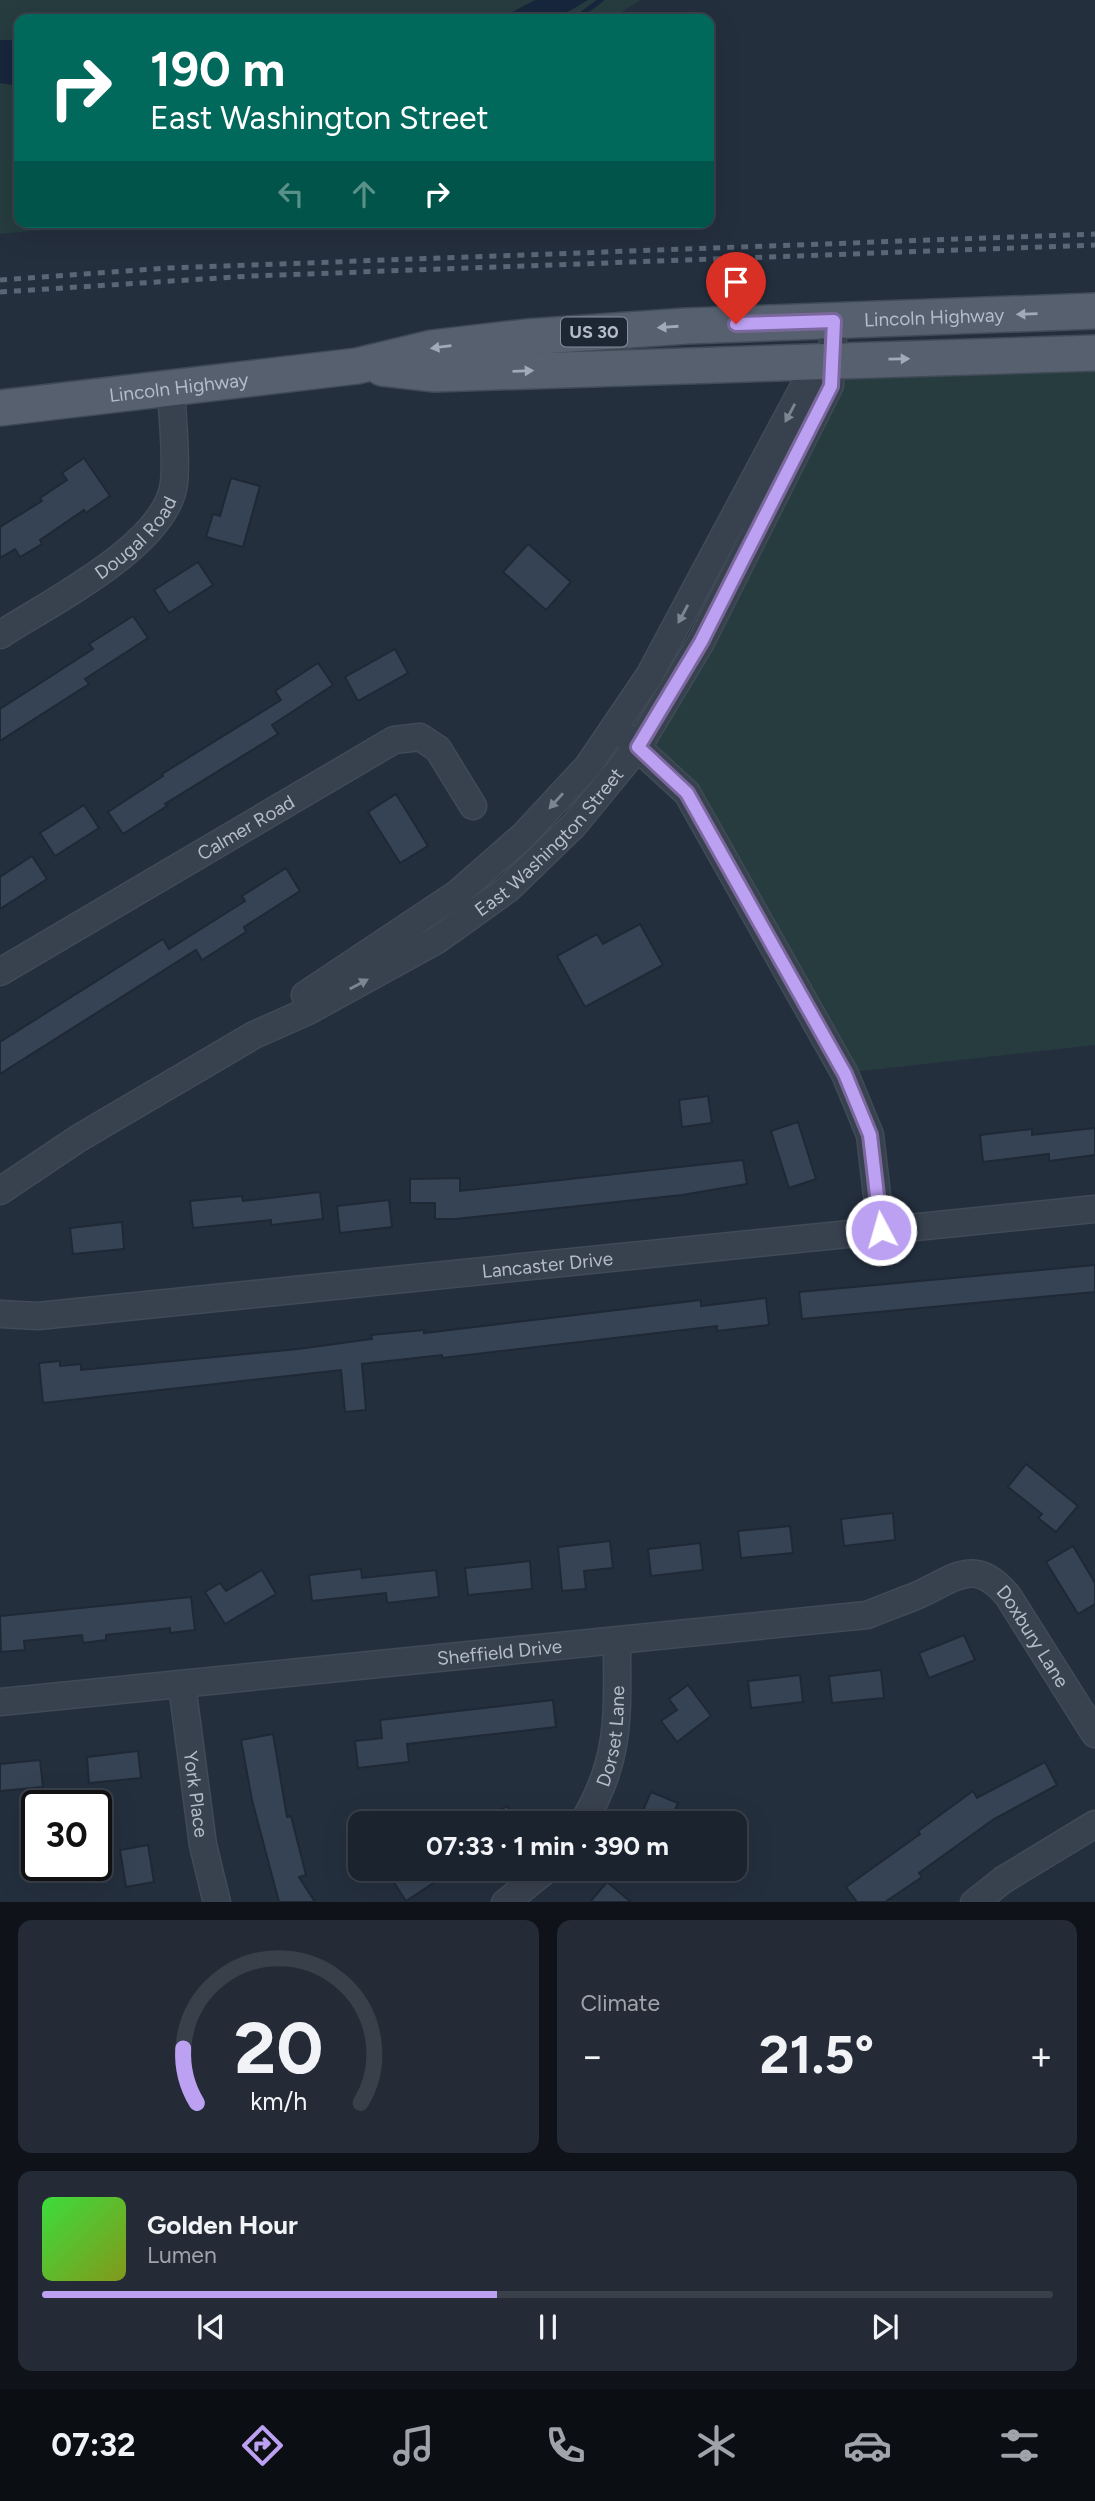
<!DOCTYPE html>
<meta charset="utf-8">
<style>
:root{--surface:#1b232e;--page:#242b36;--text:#f1f3f6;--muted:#a0a4aa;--line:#39404a;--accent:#bca0f2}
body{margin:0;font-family:Figtree,sans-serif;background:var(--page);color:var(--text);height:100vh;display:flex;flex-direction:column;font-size:26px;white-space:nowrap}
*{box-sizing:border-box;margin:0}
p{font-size:23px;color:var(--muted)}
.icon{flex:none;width:38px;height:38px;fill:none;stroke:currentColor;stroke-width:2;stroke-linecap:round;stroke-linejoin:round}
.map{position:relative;height:1902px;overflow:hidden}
.sheet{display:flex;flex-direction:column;gap:18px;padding:18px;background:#0f1319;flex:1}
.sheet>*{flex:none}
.top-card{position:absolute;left:14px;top:14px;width:700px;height:214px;border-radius:14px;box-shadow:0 7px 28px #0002,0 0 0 2px var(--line);background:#00695c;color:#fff;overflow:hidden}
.speed{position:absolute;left:21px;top:1790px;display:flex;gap:14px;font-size:35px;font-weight:700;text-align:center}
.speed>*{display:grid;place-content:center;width:91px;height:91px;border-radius:50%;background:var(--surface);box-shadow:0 7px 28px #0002,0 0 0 2px var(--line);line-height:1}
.speed .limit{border:4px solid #111;border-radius:10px;background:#fff;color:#111}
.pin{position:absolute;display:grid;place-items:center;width:60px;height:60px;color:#fff;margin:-72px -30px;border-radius:50% 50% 50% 0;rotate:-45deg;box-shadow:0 0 7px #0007}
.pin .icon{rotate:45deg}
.me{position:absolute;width:77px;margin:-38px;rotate:354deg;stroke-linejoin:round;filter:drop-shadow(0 0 5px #0008)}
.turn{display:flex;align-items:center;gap:24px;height:147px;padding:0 21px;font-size:32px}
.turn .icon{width:91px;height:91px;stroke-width:2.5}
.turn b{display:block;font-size:49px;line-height:60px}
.lanes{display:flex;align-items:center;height:66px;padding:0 21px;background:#0003;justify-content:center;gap:35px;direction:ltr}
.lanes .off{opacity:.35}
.big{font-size:52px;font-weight:700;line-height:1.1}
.sheet .card{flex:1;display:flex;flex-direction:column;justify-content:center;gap:10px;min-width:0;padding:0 24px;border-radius:14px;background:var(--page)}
.sheet .dial{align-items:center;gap:0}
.dial svg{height:182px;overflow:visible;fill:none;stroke:var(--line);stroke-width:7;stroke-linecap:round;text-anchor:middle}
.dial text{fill:var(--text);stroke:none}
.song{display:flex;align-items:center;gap:21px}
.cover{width:84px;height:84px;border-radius:10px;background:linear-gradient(135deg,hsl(120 70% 55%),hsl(70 70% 35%))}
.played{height:7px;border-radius:4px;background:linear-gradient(90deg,var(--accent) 45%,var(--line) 45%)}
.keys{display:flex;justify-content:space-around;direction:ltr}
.heat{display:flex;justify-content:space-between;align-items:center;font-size:38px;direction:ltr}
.sheet .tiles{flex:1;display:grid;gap:18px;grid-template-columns:1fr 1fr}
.card:last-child{grid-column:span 2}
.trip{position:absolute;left:348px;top:1811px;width:399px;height:70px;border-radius:14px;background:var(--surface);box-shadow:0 7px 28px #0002,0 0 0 2px var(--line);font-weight:700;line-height:70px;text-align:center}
.tab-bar{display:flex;height:112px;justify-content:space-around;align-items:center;background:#0b0e12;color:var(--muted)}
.tab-bar .icon{width:49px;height:49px}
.tab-bar .current{color:var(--accent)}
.tab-bar b{font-size:32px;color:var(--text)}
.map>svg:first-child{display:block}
.green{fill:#263c3f}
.water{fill:#17263c}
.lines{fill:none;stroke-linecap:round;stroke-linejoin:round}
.stream{stroke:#17263c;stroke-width:5}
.building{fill:#364354;stroke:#1f2835;stroke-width:2}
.minor-casing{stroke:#414a57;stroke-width:29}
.major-casing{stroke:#414a57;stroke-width:38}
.minor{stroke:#38414e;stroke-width:26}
.major{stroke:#56606e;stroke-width:35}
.rail{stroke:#5a6575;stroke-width:5;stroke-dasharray:7 7;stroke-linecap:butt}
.oneway{fill:#a1aab7}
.oneway2{fill:#7c8592}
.route-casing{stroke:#7a689d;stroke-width:18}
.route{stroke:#bca0f2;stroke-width:12}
.labels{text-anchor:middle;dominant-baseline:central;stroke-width:7;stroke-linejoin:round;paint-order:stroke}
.shield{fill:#1d2633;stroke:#878f9c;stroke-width:2}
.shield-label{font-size:18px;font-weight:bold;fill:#b4bcc9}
.street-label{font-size:19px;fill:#b4bcc9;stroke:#1d2633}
</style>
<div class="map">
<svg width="1095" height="1903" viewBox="0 0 1095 1903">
<rect width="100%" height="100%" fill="#242f3e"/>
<g class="green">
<path d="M 0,0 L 641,0 L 610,19 L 19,19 L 19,222 L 126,222 L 0,234 Z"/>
<path d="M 1095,360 L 1095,1045 L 853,1072 L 653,745 L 837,371 Z"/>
</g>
<g class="water">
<path d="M 535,0 L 588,0 L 556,19 L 499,19 Z"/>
<path d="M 0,40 L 19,40 L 19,86 L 0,83 Z"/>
</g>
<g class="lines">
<path class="stream" d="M 575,19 L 601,0"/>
</g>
<g class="building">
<path d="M 84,458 L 110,496 L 86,513 L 84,510 L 40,540 L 42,544 L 20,557 L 15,549 L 0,558 L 0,527 L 42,501 L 40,498 L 67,480 L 62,473 Z"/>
<path d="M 231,478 L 260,486 L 243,547 L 206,537 L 213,514 L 220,516 Z"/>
<path d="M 528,544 L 571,582 L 546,610 L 503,572 Z"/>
<path d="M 198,562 L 213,585 L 169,613 L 154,590 Z"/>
<path d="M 133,616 L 148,638 L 85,679 L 89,684 L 0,741 L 0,709 L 93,649 L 89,644 Z"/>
<path d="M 395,649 L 408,673 L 358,701 L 345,677 Z"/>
<path d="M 318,663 L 333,685 L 272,725 L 278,734 L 165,804 L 167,806 L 123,834 L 108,812 L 163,776 L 162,774 L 281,700 L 275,691 Z"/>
<path d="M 396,794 L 428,846 L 400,863 L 368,812 Z"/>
<path d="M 84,805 L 99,828 L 55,856 L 40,833 Z"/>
<path d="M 32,856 L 47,879 L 0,909 L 0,877 Z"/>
<path d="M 286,868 L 300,891 L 244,927 L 246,932 L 202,960 L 196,950 L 0,1074 L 0,1042 L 163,939 L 169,949 L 245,901 L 242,896 Z"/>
<path d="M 640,924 L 663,965 L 585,1007 L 557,956 L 597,934 L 603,944 Z"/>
<path d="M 708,1096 L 712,1123 L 682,1127 L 679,1100 Z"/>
<path d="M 798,1122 L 816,1179 L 789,1188 L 771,1131 Z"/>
<path d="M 1095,1128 L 1095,1155 L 1049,1161 L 1049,1154 L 983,1162 L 980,1135 L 1032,1129 L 1032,1135 Z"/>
<path d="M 743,1160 L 747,1184 L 682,1195 L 455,1219 L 435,1219 L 435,1203 L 410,1203 L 410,1179 L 460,1178 L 460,1191 Z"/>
<path d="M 320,1192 L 323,1219 L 271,1225 L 271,1220 L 193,1228 L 190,1201 L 242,1196 L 243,1201 Z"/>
<path d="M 389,1200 L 392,1227 L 340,1233 L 337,1206 Z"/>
<path d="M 122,1222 L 124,1249 L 73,1254 L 70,1228 Z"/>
<path d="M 1095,1265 L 1095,1292 L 802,1319 L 799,1292 Z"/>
<path d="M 766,1298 L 769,1325 L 717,1331 L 717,1326 L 442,1358 L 442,1355 L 362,1364 L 366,1410 L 345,1412 L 341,1370 L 43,1403 L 39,1363 L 60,1361 L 60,1366 L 81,1364 L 81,1370 L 298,1349 L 372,1339 L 371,1335 L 424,1330 L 424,1333 L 701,1300 L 701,1306 Z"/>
<path d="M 1026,1464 L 1078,1506 L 1056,1532 L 1038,1518 L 1042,1514 L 1008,1487 Z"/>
<path d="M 893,1513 L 895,1540 L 844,1546 L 841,1519 Z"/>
<path d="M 790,1526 L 793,1553 L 741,1558 L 738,1531 Z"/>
<path d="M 610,1541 L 613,1568 L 584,1571 L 586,1589 L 562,1591 L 558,1547 Z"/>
<path d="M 700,1543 L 703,1570 L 651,1576 L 648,1549 Z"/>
<path d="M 1073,1546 L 1095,1583 L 1095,1604 L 1078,1614 L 1046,1562 Z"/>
<path d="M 530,1561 L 532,1589 L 468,1595 L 465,1568 Z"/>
<path d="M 361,1569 L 362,1578 L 436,1570 L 439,1597 L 387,1603 L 386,1593 L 312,1601 L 309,1575 Z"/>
<path d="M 262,1570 L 276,1594 L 225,1624 L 205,1592 L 220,1583 L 226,1591 Z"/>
<path d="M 191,1597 L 195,1630 L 170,1633 L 170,1628 L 106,1635 L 106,1640 L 83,1643 L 82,1635 L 24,1641 L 25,1650 L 1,1652 L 0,1616 Z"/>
<path d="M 964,1635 L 975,1660 L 929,1678 L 919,1653 Z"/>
<path d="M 881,1670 L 884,1698 L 832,1703 L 829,1676 Z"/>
<path d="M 800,1675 L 803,1702 L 751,1708 L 748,1681 Z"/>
<path d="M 688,1685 L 711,1716 L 677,1742 L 661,1721 L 677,1710 L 669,1699 Z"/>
<path d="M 553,1700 L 556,1727 L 407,1744 L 409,1762 L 358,1768 L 355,1741 L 382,1738 L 380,1720 Z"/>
<path d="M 273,1734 L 287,1817 L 291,1816 L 306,1875 L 299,1877 L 315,1902 L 279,1902 L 252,1800 L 241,1740 Z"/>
<path d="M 138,1751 L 141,1778 L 89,1783 L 87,1757 Z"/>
<path d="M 40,1760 L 43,1787 L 0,1791 L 0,1764 Z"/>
<path d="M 1045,1762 L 1057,1785 L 994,1819 L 919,1873 L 922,1877 L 885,1902 L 857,1902 L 846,1887 L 920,1834 L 918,1831 L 973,1791 L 977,1798 Z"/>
<path d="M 651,1792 L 678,1803 L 669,1824 L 637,1824 Z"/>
<path d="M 507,1806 L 518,1824 L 478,1824 Z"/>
<path d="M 148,1845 L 154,1882 L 126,1887 L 120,1850 Z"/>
<path d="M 405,1869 L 455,1869 L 406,1901 L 391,1878 Z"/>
<path d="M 607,1882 L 631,1902 L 590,1902 Z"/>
</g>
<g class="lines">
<defs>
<g id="minor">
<path id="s1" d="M 0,635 C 49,603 167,545 174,483 C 177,452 172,417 171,386"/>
<path d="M 625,736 L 687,793 L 845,1074 L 870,1135 L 881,1230"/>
<path id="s2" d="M 0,972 L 394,740 L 420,737 L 438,749 L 473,806"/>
<path d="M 305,995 L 458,893 L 523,836 L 588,766 L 649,676 L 810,375 L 831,360"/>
<path id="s3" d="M 0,1191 L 79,1138 L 254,1035 L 308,1011 L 437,940 L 508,889 L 574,825 L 638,747 L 701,642 L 830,385 L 834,321"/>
<path id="s4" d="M 0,1314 L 38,1316 L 1095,1209"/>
<path id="s5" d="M 182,1685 L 203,1845 L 217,1903"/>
<path id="s6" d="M 0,1702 L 867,1615 C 884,1608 901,1602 918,1595 C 956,1578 975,1556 1008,1596 L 1095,1734"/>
<path id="s7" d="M 582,1824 C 622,1759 617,1714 617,1641"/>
<path d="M 505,1903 L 547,1869"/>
<path d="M 974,1903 L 1003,1880 L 1095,1824"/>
</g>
<g id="major">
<path d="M 382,368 L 435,374 L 1095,353"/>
<path id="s8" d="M 0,408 L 357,366 L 432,348 L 527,337 L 687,326 L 1095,311"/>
</g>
</defs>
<use href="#minor" class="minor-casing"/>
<use href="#major" class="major-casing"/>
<use href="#minor" class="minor"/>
<use href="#major" class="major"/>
<g class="rail">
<path d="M 0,280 L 169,268 L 1095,234"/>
<path d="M 0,292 L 251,276 L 1095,245"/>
</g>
</g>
<defs><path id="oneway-solid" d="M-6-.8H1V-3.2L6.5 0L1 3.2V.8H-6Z" transform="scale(1.75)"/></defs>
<g class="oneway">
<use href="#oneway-solid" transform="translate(1027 314) rotate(178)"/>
<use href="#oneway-solid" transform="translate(668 327) rotate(176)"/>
<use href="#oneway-solid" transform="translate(441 347) rotate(173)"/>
<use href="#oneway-solid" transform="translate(899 359) rotate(-1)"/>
<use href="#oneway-solid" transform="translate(523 371) rotate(-2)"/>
</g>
<g class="oneway2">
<use href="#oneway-solid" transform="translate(790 413) rotate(118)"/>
<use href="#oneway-solid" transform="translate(683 614) rotate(118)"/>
<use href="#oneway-solid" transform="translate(556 801) rotate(132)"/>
<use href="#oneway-solid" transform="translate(359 984) rotate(-28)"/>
</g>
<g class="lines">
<defs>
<path id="route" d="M 736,324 L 834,321 L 831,386 L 701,642 L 638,747 L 687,793 L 845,1074 L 870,1135 L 881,1230"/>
</defs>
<use href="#route" class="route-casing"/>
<use href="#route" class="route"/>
</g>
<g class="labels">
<rect class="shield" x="561" y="317.5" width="66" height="29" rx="5"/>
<g class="shield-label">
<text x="594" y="332">US 30</text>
</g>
<g class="street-label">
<text stroke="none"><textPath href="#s8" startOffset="940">Lincoln Highway</textPath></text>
<text stroke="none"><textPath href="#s8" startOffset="180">Lincoln Highway</textPath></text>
<text stroke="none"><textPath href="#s1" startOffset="168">Dougal Road</textPath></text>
<text stroke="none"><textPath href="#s2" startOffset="285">Calmer Road</textPath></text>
<text stroke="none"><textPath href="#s3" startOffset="654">East Washington Street</textPath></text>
<text stroke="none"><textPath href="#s4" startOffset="550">Lancaster Drive</textPath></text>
<text stroke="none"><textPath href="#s6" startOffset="1076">Doxbury Lane</textPath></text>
<text stroke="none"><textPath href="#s6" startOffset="502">Sheffield Drive</textPath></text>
<text stroke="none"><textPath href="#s7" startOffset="94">Dorset Lane</textPath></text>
<text stroke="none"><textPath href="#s5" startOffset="110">York Place</textPath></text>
</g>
</g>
</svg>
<div class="speed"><div class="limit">30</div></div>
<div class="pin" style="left:736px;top:324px;background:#d93025"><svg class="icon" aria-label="arrive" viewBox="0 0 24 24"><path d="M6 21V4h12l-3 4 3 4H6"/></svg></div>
<svg class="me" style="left:881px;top:1230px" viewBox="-20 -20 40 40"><circle r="17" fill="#bca0f2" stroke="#fff" stroke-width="3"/><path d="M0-11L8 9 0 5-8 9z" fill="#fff"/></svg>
<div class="trip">07:33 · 1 min · 390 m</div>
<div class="top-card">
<div class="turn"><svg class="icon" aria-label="right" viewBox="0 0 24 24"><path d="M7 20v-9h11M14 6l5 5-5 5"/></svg><div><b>190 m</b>East Washington Street</div></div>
<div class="lanes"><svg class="icon off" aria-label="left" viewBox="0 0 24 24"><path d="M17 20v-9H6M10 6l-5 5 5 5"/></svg><svg class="icon off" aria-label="ahead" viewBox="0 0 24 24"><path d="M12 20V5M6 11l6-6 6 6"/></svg><svg class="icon" aria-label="right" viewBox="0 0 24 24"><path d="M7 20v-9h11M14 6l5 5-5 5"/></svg></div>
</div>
</div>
<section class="sheet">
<div class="tiles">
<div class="card dial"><svg viewBox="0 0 100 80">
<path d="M14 69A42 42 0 1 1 86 69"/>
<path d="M14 69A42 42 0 0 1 8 45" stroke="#bca0f2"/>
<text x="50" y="56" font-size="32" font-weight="700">20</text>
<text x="50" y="72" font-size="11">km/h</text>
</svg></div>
<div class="card"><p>Climate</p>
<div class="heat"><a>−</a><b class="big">21.5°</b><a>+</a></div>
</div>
<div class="card">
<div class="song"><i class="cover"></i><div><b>Golden Hour</b><p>Lumen</p></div></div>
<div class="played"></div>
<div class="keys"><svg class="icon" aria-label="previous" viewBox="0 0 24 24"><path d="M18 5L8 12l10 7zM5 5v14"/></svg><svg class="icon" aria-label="pause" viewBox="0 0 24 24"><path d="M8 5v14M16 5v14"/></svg><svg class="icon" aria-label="next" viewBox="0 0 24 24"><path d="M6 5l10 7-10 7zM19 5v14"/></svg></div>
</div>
</div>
</section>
<nav class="tab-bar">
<b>07:32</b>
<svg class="icon current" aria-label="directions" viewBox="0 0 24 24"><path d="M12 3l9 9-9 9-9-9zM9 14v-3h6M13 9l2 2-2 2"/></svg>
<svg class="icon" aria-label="music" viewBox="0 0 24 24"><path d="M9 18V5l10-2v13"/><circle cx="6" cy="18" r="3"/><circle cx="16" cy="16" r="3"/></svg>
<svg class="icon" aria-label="phone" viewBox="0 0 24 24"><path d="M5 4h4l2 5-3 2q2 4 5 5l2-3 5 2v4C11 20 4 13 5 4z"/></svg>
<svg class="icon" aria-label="climate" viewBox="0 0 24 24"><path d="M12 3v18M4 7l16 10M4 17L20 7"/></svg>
<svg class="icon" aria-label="car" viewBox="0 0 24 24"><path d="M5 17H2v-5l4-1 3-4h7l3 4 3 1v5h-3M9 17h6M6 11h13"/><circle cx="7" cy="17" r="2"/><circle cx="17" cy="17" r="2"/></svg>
<svg class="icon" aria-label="filters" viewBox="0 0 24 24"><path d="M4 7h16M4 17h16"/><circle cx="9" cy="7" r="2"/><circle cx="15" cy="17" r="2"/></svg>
</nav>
